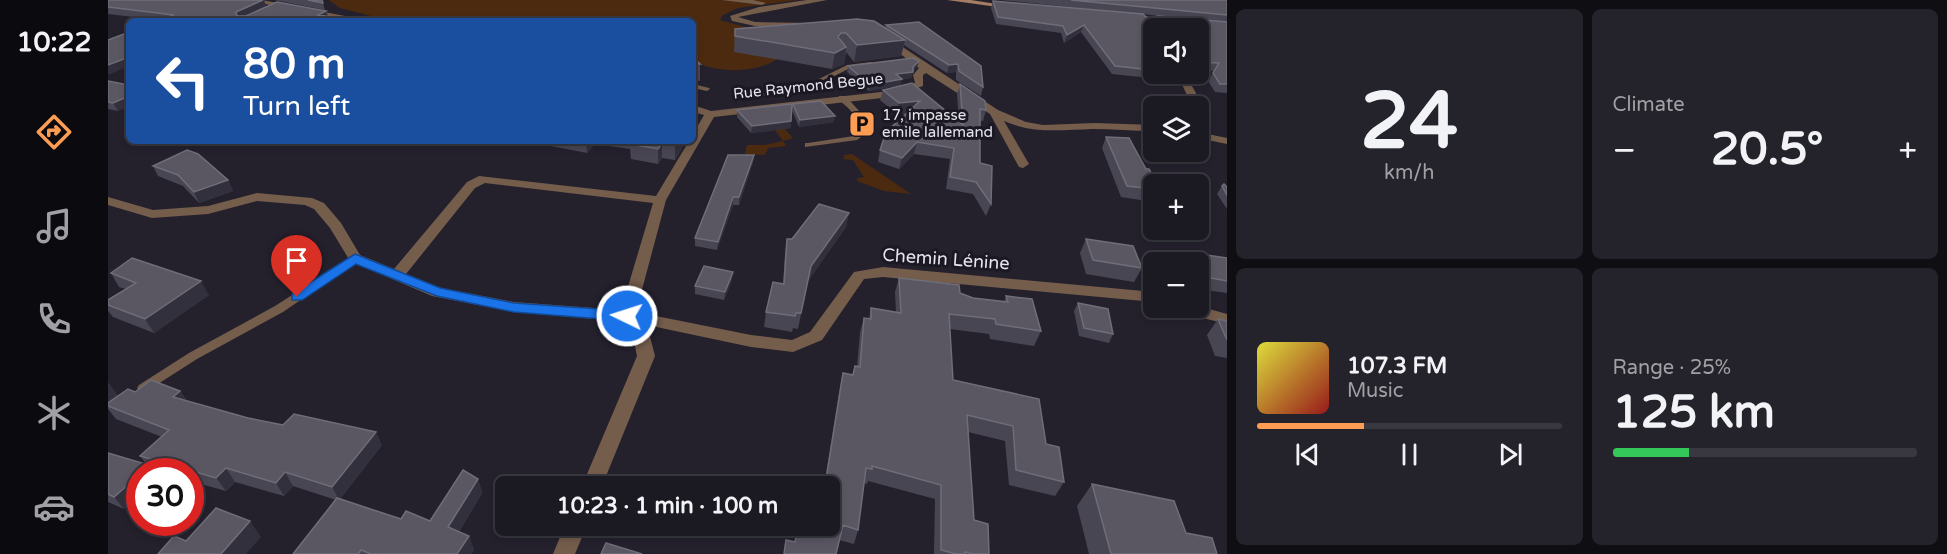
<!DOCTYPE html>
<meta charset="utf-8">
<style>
:root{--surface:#1b1922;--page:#24222a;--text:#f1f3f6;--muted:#a0a0a5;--line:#393840;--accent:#fd9d54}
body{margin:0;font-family:"Varela Round",sans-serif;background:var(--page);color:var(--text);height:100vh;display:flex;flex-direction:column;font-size:22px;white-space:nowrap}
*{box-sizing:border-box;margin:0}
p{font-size:20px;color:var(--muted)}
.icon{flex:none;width:33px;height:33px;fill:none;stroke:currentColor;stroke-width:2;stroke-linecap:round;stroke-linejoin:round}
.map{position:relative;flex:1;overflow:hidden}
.drawer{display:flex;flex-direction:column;gap:9px;padding:9px;background:#0f0e13;width:720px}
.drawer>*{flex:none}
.banner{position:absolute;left:18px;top:18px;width:570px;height:126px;border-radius:9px;box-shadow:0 3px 9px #0003,0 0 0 2px var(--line);background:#1a4fa0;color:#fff;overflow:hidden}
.tools{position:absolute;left:1035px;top:18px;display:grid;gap:12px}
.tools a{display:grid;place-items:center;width:66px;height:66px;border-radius:9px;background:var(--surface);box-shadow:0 3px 9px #0003,0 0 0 2px var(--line);font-size:30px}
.speed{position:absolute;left:18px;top:458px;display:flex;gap:12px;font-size:30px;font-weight:700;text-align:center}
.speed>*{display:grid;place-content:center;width:78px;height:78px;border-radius:50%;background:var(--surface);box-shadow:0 3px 9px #0003,0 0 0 2px var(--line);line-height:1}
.speed .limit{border:9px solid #d22;background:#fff;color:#111}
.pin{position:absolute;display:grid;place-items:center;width:51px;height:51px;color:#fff;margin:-62px -26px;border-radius:50% 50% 50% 0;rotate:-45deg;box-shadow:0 0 6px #0007}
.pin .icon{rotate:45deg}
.me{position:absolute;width:66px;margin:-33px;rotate:274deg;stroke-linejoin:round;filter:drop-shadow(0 0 4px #0008)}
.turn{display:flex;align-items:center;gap:21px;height:126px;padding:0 18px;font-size:27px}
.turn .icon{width:78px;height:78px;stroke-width:2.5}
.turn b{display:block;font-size:42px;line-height:51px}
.big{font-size:45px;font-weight:800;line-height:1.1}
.drawer .tile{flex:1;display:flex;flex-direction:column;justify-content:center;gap:9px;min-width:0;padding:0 21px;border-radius:9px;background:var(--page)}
.drawer .dial{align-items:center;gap:0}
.dial b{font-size:78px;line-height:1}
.song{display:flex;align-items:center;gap:18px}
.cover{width:72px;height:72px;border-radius:9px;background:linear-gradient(135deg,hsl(60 70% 55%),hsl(0 70% 35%))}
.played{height:6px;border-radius:3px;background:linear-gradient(90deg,var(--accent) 35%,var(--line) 35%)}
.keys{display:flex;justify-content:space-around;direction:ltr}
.heat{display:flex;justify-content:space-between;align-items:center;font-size:33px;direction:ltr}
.charge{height:9px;border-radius:4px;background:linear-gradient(90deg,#34c759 25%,var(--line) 0)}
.drawer .tiles{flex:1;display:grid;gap:9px;grid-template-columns:repeat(2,1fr)}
.trip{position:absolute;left:387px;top:476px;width:345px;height:60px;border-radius:9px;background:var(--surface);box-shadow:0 3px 9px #0003,0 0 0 2px var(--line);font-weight:800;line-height:60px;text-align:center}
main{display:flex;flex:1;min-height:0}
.tab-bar{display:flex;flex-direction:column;width:108px;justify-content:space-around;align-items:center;background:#0b0a0e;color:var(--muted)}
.tab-bar .icon{width:42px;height:42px}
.tab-bar .selected{color:var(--accent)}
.tab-bar b{font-size:27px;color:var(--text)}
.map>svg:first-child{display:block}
.green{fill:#4c2a10}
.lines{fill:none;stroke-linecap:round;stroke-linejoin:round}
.lane{fill:#755d4c;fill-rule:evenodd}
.street{fill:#755d4c;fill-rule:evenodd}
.secondary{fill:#a47d63;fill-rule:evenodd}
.wall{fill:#494653}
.shaded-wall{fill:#33303d}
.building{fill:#5a5763;stroke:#6f6d78;stroke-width:1.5}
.route{fill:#1a73e8;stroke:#114b97;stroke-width:1.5}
.labels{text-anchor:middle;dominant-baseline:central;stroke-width:6;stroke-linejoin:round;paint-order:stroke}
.far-street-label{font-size:15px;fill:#e5e4ec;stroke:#1b1823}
.far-poi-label{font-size:15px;fill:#e5e4ec;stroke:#1b1823;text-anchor:start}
.street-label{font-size:18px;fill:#e5e4ec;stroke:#1b1823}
</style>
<main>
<nav class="tab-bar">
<b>10:22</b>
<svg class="icon selected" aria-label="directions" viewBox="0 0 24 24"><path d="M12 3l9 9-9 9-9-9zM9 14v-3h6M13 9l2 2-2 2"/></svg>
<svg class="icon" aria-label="music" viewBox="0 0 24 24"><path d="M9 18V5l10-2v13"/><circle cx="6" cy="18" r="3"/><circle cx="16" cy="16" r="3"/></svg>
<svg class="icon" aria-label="phone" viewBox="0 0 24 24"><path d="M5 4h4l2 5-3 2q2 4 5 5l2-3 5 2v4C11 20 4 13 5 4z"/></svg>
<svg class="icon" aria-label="climate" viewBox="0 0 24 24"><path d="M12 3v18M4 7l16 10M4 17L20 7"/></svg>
<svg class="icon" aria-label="car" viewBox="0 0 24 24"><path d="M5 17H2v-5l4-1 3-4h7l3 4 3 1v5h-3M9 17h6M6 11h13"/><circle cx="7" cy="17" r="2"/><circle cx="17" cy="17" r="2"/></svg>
</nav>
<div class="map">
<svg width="1119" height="554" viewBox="0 0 1119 554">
<rect width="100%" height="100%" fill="#24212d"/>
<g class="green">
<path d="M 221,0 L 690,0 L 630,8 L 615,15 L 612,20 L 641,28 L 727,29 L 627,45 L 638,54 L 677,52 C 657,75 610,74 585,61 L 585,21 L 282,21 L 232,8 Z"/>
<path d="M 659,119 L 667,119 L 685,138 L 675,141 L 678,146 L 660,148 L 657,155 L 637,154 L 639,145 L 657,145 L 675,141 Z"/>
<path d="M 744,154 L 803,194 L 776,191 L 749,181 L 749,178 L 756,177 L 745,160 L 735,159 L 737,155 Z"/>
</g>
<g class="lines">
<g class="lane">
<path d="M 763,62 L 765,63 L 765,65 L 742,68 L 707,86 L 658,96 L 633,95 L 629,93 L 633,91 L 658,92 L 705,82 L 739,65 Z"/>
<path d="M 585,84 L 601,88 L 602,89 L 599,91 L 585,88 Z"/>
<path d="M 731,96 L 737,96 C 748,107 770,127 749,140 L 697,147 L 697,143 L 700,143 L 746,136 C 755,120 743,110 731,100 Z"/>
<path d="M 247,255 L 251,256 L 252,258 L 251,260 L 175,312 L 89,359 L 39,391 L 35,393 L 31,391 L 29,388 L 31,385 L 81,353 L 167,306 Z"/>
</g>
<g class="street">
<path d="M 137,0 L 154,0 L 263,21 L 245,21 Z"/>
<path d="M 614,0 L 645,0 L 658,3 L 654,5 Z"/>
<path d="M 699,0 L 719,0 L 630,17 L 647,22 L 703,23 L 703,27 L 700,27 L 647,26 L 624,21 L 622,16 L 651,7 Z"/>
<path d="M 778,36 L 890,110 L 918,122 L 935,125 L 987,123 L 1046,125 L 1046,131 C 1025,131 1004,129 984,129 C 953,130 925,134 896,121 L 921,164 L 915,168 L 911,167 L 882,114 L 818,73 L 815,75 L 815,86 L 783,97 L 606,117 L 558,200 L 528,312 L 643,335 L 684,340 L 702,332 L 746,272 L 775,267 L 1046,292 L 1046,302 L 775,277 L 756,279 L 714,340 L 685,352 L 643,347 L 539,325 L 547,356 L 494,486 L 474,486 L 529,356 L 522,322 L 406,312 L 324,296 L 242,261 L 222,228 L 206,209 L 197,205 L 149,201 L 100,214 L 44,218 L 0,205 L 0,197 L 45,210 L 100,206 L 149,193 L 204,198 L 216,203 L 233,223 L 252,255 L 286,269 L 359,182 L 371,176 L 548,196 L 581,141 L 585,141 L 585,134 L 596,115 L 585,112 L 585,105 L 603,111 L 782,91 L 807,83 L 805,75 L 811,68 L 775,41 L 775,37 ZM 377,183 L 545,203 L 513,310 L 406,302 L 333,288 L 298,274 L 367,188 Z"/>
<path d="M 1069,74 L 1077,74 L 1088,93 L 1087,95 L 1079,95 Z"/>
<path d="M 1090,132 L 1119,138 L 1119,144 L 1090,138 Z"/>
<path d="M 1090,306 L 1119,314 L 1119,324 L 1071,312 L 1069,308 Z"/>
<path d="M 457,525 L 479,525 L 467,554 L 445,554 Z"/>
</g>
<g class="secondary">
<path d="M 839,0 L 863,0 L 908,7 L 904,9 Z"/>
<path d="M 1020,15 L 1068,19 L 1072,21 L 1068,23 L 1017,19 L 1017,15 Z"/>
</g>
</g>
<g class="wall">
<path d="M 0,0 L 156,0 L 158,6 L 220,17 L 52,20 L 0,14 Z"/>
<path d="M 166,0 L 214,0 L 217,10 Z"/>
<path d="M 892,0 L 1119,0 L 1119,93 L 1107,92 L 1100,81 L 1106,71 L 1090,70 L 1090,28 L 1050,28 L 1047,23 L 1050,16 L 1035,14 L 1046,28 L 1046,67 L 1044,67 L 1045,70 L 1042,78 L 1004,74 L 973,32 L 956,43 L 953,33 L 888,24 L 883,8 L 885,1 L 1022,13 Z"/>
<path d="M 811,22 L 875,87 L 873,96 L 848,80 L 848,72 L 839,73 L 796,45 L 793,56 L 746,62 L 738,52 L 736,64 L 724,69 L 626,52 L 627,29 L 777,28 L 778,25 Z"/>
<path d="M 585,57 L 592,64 L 592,81 L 585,80 Z"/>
<path d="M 811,61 L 809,67 L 805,72 L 803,78 L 794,79 L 792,85 L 761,91 L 739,72 L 740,66 Z"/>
<path d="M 0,81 L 10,111 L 0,109 Z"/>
<path d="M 852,84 L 878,110 L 875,121 L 872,121 L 872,163 L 883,204 L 878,216 L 865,194 L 838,189 L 842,159 L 806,154 L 791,169 L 770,162 L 772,150 L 799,113 L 789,114 L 772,100 L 775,90 L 851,122 L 849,94 Z"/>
<path d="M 685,104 L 726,122 L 691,127 L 684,110 Z"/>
<path d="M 629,110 L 683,128 L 643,133 L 629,117 Z"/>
<path d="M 998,137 L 1038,169 L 1046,184 L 1045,202 L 1013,197 L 994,148 Z"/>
<path d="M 417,141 L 578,141 L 567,160 L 554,158 L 550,164 L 523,159 L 522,149 L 487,144 L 479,153 Z"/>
<path d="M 646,155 L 645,162 L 631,205 L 625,205 L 609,250 L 587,246 L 587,238 Z"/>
<path d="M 45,166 L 120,180 L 125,191 L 91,203 L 75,186 L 50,176 Z"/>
<path d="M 1114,186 L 1119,187 L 1119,209 L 1109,194 Z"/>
<path d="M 741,213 L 738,227 L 700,281 L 690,329 L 685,328 L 684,332 L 656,327 L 658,312 L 675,284 L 677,253 L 679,239 L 684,239 Z"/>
<path d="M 978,239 L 1034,268 L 1026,282 L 978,274 L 972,253 Z"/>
<path d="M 1085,253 L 1119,258 L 1119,293 L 1090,289 L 1090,262 L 1080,262 Z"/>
<path d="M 3,273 L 101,295 L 46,333 L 5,317 L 0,311 L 0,300 L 18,289 L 11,287 Z"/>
<path d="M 791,278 L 852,293 L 865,298 L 896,302 L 898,296 L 933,331 L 926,346 L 882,339 L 881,334 L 842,329 L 845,380 L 938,444 L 956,482 L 947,496 L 901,485 L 897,441 L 860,432 L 866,520 L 881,554 L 826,554 L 827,499 L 760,481 L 759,484 L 756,483 L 750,530 L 746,544 L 731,540 L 686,542 L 722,486 L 716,486 L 732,387 L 735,373 L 744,375 L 747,366 L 749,367 L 752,332 L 756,318 L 761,319 L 763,308 L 788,312 L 787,292 Z"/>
<path d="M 624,280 L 616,300 L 587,294 L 587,286 Z"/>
<path d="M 970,303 L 1005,334 L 1001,343 L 971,336 L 966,311 Z"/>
<path d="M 1110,319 L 1119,321 L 1119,358 L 1107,356 L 1099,335 Z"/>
<path d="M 0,383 L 1,384 L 10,396 L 27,392 L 72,391 L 79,401 L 140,418 L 274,445 L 232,499 L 293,519 L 322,521 L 370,479 L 374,493 L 351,532 L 361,536 L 366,550 L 363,554 L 185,554 L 228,500 L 185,486 L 176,496 L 127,482 L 118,491 L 82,481 L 82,471 L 45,470 L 46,471 L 32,471 L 32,495 L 16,509 L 0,502 L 0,453 L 39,465 L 32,456 L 54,437 L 8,419 L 0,409 Z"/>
<path d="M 984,484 L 1078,533 L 1109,554 L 981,554 L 969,506 Z"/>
</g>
<g class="shaded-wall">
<path d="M 155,0 L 156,0 L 158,6 L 131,21 L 128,12 Z"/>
<path d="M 218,11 L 221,19 L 210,15 Z"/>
<path d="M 976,25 L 973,32 L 956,43 L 959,35 Z"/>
<path d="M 733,33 L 730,49 L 738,47 L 736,64 L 724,69 L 730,37 Z"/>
<path d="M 797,40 L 793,56 L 746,62 L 749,45 Z"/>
<path d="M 21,57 L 21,66 L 0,75 L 0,65 Z"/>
<path d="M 811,61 L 809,67 L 805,72 L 803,78 L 794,79 L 792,85 L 761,91 L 762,85 L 805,67 Z"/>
<path d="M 850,64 L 848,72 L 839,73 L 841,65 Z"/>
<path d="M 21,96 L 21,107 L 10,111 L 5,103 Z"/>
<path d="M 812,101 L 809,112 L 789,114 L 791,103 Z"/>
<path d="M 727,116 L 726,122 L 691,127 L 692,120 Z"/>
<path d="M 683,121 L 683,128 L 643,133 L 644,126 Z"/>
<path d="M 478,141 L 487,141 L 487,144 L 479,153 Z"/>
<path d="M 570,141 L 578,141 L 567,160 L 567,145 Z"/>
<path d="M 809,142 L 806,154 L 791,169 L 794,158 Z"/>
<path d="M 554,143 L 554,158 L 550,164 L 550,149 Z"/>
<path d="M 646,155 L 645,162 L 631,205 L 631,197 Z"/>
<path d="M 120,180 L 125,191 L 91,203 L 86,192 Z"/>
<path d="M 625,197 L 625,205 L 609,250 L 610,242 Z"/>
<path d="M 741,213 L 738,227 L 700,281 L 690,329 L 703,266 Z"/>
<path d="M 625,272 L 624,280 L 616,300 L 617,292 Z"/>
<path d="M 93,281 L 101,295 L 46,333 L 37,319 Z"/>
<path d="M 1,384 L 11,397 L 0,404 L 0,385 Z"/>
<path d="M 72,391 L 81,405 L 65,397 Z"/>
<path d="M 268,432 L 274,445 L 231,500 L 224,487 Z"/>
<path d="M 41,465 L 46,471 L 35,471 Z"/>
<path d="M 118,468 L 127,482 L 118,491 L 108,478 Z"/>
<path d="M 177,472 L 185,486 L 176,496 L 168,483 Z"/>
<path d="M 32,474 L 32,495 L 16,509 L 6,497 Z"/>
<path d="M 370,479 L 374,493 L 345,542 L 340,527 Z"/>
<path d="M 142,521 L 153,537 L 138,554 L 113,554 Z"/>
<path d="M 361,536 L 366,550 L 363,554 L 349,554 Z"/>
</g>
<g class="building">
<path d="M 0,0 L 155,0 L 128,12 L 129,16 L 138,16 L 169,2 L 218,11 L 210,15 L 251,21 L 50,21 L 66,15 L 0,7 Z"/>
<path d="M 200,0 L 214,0 L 215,3 Z"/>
<path d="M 963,0 L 1119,0 L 1119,15 Z"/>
<path d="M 885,1 L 1035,14 L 1049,28 L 1046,28 L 1046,59 L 1039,59 L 1045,70 L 1007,66 L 976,25 L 959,35 L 955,26 L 890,17 Z"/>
<path d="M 1050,16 L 1119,22 L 1119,84 L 1112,84 L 1105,73 L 1111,63 L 1090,62 L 1090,28 L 1049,28 L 1053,21 Z"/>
<path d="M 749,19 L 766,21 L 797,40 L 749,45 L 738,33 L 733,33 L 730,37 L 738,47 L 727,53 L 627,36 L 627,29 Z"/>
<path d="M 811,22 L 873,66 L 875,87 L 851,71 L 850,64 L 841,65 L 778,25 Z"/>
<path d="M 21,32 L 21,57 L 0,65 L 0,40 Z"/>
<path d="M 585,57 L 592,64 L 585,63 Z"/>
<path d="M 805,58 L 811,61 L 805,67 L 805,72 L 788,74 L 794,79 L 762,85 L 740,66 Z"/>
<path d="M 0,81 L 21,85 L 21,96 L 5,103 L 0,102 Z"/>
<path d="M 804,83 L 855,125 L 852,84 L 877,101 L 878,110 L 872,109 L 872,163 L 884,166 L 883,204 L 868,182 L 842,177 L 846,148 L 809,142 L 794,158 L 772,150 L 778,132 L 812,101 L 791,103 L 775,90 Z"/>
<path d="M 713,101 L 727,116 L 692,120 L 685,104 Z"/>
<path d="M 684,104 L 683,121 L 644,126 L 629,110 Z"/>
<path d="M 998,137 L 1021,138 L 1038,169 L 1041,169 L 1049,184 L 1046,184 L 1046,189 L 1019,186 Z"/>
<path d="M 525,141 L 570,141 L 567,145 L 554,143 L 550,149 L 522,144 Z"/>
<path d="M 79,150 L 90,154 L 120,180 L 86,192 L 70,175 L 45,166 Z"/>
<path d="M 620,155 L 646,155 L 631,197 L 625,197 L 610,242 L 587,238 Z"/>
<path d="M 1116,184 L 1119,187 L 1119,195 L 1114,186 Z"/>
<path d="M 711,204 L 741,213 L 703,266 L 693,313 L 688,313 L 687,316 L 658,312 L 665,282 L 676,284 L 679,239 L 684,239 Z"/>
<path d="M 978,239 L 1025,246 L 1034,268 L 985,260 Z"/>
<path d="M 1085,253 L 1119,258 L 1119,281 L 1098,277 Z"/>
<path d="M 24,258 L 93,281 L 37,319 L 0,305 L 0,300 L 28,283 L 3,273 Z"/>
<path d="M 596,266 L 625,272 L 617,292 L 587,286 Z"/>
<path d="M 791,278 L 851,285 L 852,293 L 865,298 L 900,302 L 898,296 L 924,299 L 933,331 L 888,324 L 887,319 L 841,314 L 845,380 L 931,399 L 938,444 L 951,447 L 956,482 L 908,470 L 905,426 L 859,415 L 866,520 L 880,524 L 881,554 L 865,554 L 857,552 L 857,554 L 848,554 L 833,550 L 833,485 L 764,466 L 764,469 L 758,468 L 750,530 L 735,525 L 728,554 L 676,554 L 678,540 L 687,542 L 690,525 L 722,525 L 722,486 L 717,486 L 735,373 L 745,375 L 747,366 L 752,367 L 756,318 L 763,319 L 763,308 L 793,313 Z"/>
<path d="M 970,303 L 1000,309 L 1005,334 L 976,328 Z"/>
<path d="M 1110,319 L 1119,321 L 1119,340 Z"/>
<path d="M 43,380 L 72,391 L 65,397 L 140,418 L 175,425 L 186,414 L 268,432 L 224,487 L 177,472 L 168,483 L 118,468 L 108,478 L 32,456 L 61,430 L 0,406 L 0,403 L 20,389 L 27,392 Z"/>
<path d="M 0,453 L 41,465 L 35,471 L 32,471 L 32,474 L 6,497 L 0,494 Z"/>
<path d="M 355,470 L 370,479 L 340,527 L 361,536 L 349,554 L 263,554 L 253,550 L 250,554 L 185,554 L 229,498 L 293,519 L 298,511 L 322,521 Z"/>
<path d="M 984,484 L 1066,501 L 1078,533 L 1104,538 L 1109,554 L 1003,554 Z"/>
<path d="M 108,508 L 142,521 L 113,554 L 50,554 L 66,536 L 78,541 Z"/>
<path d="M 498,543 L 534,554 L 493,554 Z"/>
</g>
<path class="route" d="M 247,254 L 332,288 L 406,303 L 519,311 L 526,316 L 519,321 L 406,312 L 329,296 L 248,264 L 194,300 L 184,300 L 184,294 Z"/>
<defs>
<symbol id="parking-square" viewBox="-11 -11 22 22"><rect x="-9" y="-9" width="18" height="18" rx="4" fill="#fd9d54" stroke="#1b1823"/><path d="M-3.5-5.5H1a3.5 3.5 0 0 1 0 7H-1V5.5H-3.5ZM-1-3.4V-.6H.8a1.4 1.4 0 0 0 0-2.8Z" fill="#111"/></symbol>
</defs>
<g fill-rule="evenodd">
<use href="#parking-square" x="739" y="109" width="30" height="30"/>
</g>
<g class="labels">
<g class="far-street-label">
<text transform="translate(700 86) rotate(-6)">Rue Raymond Begue</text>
</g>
<g class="far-poi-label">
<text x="774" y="115">17, impasse<tspan x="774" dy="17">emile lallemand</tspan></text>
</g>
<g class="street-label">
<text transform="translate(838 259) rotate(4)">Chemin Lénine</text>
</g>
</g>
</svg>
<div class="tools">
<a><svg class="icon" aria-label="sound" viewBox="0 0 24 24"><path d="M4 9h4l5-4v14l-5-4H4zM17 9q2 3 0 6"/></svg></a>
<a><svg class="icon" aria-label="layers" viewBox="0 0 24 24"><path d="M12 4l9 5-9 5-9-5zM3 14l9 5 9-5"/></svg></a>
<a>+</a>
<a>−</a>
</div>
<div class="speed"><div class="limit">30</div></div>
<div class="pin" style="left:189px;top:297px;background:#d93025"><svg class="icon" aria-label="arrive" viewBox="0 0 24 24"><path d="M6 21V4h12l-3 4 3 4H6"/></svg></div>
<svg class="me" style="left:519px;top:316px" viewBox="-20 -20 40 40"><circle r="17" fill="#1a73e8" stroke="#fff" stroke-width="3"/><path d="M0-11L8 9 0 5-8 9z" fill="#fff"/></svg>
<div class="trip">10:23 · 1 min · 100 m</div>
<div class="banner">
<div class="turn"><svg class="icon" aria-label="left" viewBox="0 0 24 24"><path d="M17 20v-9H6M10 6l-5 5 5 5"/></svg><div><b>80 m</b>Turn left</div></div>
</div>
</div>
<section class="drawer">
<div class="tiles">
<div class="tile dial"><b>24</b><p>km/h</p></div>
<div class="tile"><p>Climate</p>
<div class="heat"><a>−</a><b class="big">20.5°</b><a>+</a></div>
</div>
<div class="tile">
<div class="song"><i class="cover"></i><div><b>107.3 FM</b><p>Music</p></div></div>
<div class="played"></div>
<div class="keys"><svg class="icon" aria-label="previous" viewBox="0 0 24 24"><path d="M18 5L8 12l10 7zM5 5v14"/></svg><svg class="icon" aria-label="pause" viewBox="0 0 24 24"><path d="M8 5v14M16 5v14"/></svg><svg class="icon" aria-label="next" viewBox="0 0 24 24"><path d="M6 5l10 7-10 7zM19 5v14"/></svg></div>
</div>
<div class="tile"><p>Range · 25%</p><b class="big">125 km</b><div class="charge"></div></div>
</div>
</section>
</main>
